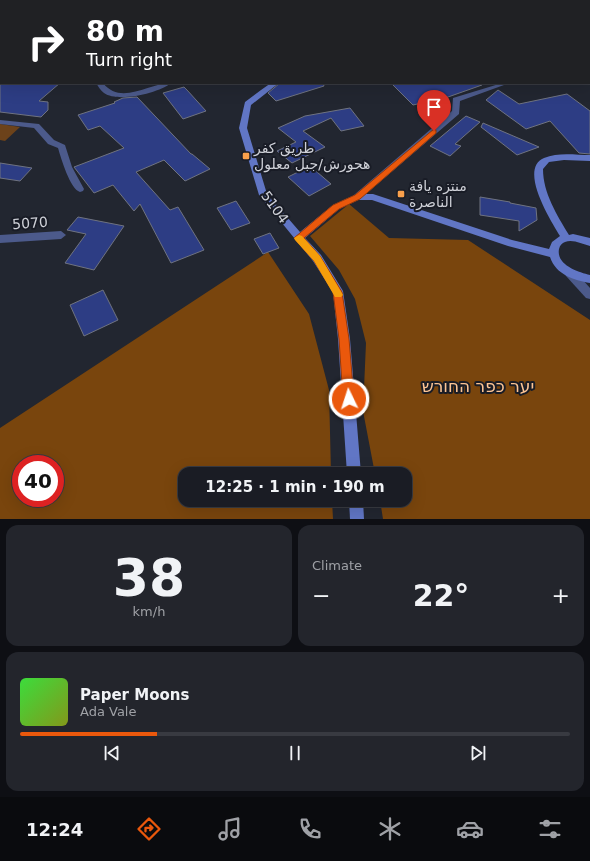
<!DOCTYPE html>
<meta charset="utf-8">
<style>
:root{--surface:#1a1c24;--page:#23252c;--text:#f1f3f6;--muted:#9fa1a6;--line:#383a41;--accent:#ea580c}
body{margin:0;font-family:"DejaVu Sans",Cairo,Heebo,sans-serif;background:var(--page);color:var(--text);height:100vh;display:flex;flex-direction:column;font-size:15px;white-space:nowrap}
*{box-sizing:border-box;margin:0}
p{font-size:13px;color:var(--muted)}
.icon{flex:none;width:22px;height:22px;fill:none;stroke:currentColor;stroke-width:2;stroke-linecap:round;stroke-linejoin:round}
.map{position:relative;height:519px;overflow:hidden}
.details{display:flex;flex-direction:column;gap:6px;padding:6px;background:#0e0f14;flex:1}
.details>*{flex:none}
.guide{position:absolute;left:0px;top:0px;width:590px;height:84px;box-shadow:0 4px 16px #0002,0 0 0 1px var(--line);background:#202124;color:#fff;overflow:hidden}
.speed{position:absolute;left:12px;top:455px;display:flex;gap:8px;font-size:20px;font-weight:700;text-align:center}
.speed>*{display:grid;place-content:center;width:52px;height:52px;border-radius:50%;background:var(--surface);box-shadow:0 4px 16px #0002,0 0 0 1px var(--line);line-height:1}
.speed .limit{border:6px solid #d22;background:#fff;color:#111}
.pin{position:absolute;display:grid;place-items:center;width:34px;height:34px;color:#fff;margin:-41px -17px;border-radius:50% 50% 50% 0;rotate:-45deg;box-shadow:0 0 4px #0007}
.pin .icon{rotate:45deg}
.me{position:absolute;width:44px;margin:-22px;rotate:356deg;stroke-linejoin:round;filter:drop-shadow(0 0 3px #0008)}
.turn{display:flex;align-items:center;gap:14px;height:84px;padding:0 20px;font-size:18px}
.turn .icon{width:52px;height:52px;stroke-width:2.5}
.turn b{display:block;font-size:28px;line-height:34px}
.big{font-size:30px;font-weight:700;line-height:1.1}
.details .card{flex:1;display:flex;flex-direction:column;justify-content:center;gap:6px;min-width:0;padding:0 14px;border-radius:12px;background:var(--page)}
.details .dial{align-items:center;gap:0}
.dial b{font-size:52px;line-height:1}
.song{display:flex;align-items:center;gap:12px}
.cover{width:48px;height:48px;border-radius:6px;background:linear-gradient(135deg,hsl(120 70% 55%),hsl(70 70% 35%))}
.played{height:4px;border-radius:2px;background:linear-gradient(90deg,var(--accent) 25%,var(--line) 25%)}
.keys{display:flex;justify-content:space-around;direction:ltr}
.heat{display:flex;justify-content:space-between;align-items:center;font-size:22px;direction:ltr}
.details .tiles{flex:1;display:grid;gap:6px;grid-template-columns:1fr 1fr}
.card:last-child{grid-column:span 2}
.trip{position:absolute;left:178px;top:467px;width:234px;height:40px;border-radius:12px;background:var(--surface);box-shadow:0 4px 16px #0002,0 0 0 1px var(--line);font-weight:700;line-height:40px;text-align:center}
.tabs{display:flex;height:64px;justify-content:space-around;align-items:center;background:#0a0b0e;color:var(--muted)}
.tabs .icon{width:28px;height:28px}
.tabs .current{color:var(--accent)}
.tabs b{font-size:18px;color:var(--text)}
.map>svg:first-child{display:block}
.green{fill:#6c421a}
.forest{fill:#79450d;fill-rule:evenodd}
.building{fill:#2d3d84;stroke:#6f7380}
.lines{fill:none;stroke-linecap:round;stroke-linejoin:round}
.street{fill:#4c5a8b;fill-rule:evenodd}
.secondary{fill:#6176c5;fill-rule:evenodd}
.route{fill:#ea580c;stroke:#983908}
.slow{fill:#f59e0b}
.poi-dot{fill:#f9a04c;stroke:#191c26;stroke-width:1.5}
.labels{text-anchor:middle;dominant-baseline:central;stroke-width:4;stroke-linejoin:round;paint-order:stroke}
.poi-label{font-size:14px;fill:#cfd1d8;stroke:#191c26;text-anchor:start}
.street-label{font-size:14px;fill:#cfd1d8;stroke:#191c26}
.near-park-label{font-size:17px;fill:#fcc494;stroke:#191c26}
</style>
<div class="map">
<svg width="590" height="519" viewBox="0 0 590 519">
<rect width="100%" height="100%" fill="#222630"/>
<path class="green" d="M 0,124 L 20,127 L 5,141 L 0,140 Z"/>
<g class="forest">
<path d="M 349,204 L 389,238 L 468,240 L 590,320 L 590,519 L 383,519 L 380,500 L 405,500 L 405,474 L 375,474 L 363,411 L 366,343 L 355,299 L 339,270 L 310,236 Z"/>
<path d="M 268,252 L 309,314 L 329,390 L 331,474 L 185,474 L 185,500 L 332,500 L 333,519 L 0,519 L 0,428 ZM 21,464 L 55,464 L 55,498 L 21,498 Z"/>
</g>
<g class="building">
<path d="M 0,83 L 60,83 L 39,101 L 48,102 L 48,110 L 41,117 L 0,112 Z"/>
<path d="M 280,83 L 323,83 L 324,86 L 276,101 L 268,93 Z"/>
<path d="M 391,83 L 482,83 L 482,85 L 448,97 L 413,105 Z"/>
<path d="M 184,87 L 187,90 L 206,111 L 183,119 L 163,93 Z"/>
<path d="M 498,90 L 519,104 L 567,94 L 590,111 L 590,154 L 579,153 L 550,121 L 526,129 L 486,100 Z"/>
<path d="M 137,97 L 191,154 L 192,154 L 210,169 L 185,181 L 164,160 L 136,172 L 170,210 L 178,207 L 204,250 L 171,263 L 140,204 L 134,211 L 113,185 L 94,193 L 74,167 L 124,148 L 100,126 L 88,130 L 78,115 L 115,103 L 114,102 L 123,98 Z"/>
<path d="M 350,108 L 364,126 L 341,131 L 331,118 L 303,131 L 325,147 L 292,163 L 277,151 L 296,142 L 278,128 L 305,116 Z"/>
<path d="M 466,116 L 480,122 L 455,144 L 461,146 L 450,156 L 430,146 Z"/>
<path d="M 483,123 L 539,147 L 517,155 L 481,127 Z"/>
<path d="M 0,163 L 32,168 L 20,181 L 0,178 Z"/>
<path d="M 310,166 L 331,184 L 309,196 L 288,177 Z"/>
<path d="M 480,197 L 510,202 L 510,203 L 536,208 L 537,220 L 519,231 L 519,221 L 480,215 Z"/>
<path d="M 236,201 L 250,223 L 231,230 L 217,208 Z"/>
<path d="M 78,217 L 124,226 L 94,270 L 65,263 L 86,234 L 67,230 Z"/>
<path d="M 270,233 L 279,248 L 263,254 L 254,239 Z"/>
<path d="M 103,290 L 118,320 L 84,336 L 70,305 Z"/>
</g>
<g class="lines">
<g class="street">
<path d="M 166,0 L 173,0 L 165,1 Z"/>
<path d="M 367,0 L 375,0 L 366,1 Z"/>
<rect x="423" y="0" width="6" height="1"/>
<rect x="0" y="55" width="1" height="4"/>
<path d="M 96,83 L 103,83 C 121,106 149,83 171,83 C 159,93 118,103 104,93 C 101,91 98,86 96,83 Z"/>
<path d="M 499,84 L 504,85 L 460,101 L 459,114 L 360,199 L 354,199 L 353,197 L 354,195 L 452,111 L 453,98 Z"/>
<path d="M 0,120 L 39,124 L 54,140 L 65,145 L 72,167 L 84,189 L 83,191 L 80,192 C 70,189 61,158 58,148 L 48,144 L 34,128 L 0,124 Z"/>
<path d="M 61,231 L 66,235 L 61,239 L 0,243 L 0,235 Z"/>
<path d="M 570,269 L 574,270 L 590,288 L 590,299 L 586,298 L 566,276 L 565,273 L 566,270 Z"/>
</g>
<g class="secondary">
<path d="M 121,0 L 128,0 L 129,1 L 122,1 Z"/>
<path d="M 271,83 L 279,83 L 251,105 L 247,128 L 267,194 L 300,232 L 333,205 L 357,194 L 373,194 L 512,240 L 549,249 L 552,242 L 560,236 C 551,221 518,169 544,158 C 558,152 575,155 590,155 L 590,161 L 564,160 L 549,162 L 543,169 C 543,193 557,215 569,235 L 573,234 L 590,238 L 590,246 C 582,244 573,239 565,242 C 562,243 560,245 559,249 C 556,265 578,272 590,275 L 590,283 C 574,280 556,275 550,257 L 508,246 L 372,200 L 358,200 L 339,209 L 305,238 L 321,255 L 343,291 L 350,339 L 361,474 L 347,474 L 338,339 L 333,292 L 313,261 L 259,195 L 239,128 L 245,102 L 261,90 Z"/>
<path d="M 349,500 L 363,500 L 364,519 L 350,519 Z"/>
</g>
</g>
<path class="route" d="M 434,129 L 436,130 L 436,133 L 360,199 L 339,209 L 304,238 L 320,256 L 342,292 L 349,339 L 354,399 L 353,403 L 349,405 L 345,403 L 343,399 L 339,339 L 333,292 L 314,261 L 294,238 L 333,205 L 355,195 Z"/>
<path class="slow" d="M 299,235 L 302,236 L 320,256 L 343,295 L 341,297 L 335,297 L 314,261 L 295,240 L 294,238 Z"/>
<g class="poi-dot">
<rect x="242" y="152" width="8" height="8" rx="2"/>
<rect x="397" y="190" width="8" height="8" rx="2"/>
</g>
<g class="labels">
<g class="poi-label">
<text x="254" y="148">طريق كفر<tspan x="254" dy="16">هحورش/جبل معلول</tspan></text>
<text x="409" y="186">منتزه يافة<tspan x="409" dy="16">الناصرة</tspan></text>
</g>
<g class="street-label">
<text transform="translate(275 207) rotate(54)">5104</text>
<text transform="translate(30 223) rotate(-4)">5070</text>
</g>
<g class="near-park-label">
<text x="478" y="386">יער כפר החורש</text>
</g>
</g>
</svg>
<div class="speed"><div class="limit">40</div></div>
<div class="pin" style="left:434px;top:131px;background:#d93025"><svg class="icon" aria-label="arrive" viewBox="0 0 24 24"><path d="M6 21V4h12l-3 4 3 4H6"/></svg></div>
<svg class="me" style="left:349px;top:399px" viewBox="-20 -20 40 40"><circle r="17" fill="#ea580c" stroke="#fff" stroke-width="3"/><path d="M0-11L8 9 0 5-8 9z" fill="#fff"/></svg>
<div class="trip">12:25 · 1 min · 190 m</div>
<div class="guide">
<div class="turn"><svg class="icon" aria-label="right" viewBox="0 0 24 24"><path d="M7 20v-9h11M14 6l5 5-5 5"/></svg><div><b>80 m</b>Turn right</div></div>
</div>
</div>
<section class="details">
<div class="tiles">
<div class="card dial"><b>38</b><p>km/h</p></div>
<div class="card"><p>Climate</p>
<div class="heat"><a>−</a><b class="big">22°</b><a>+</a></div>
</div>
<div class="card">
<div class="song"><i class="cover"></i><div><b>Paper Moons</b><p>Ada Vale</p></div></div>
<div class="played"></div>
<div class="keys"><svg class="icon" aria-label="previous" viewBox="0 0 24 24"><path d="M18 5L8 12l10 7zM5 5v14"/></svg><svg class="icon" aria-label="pause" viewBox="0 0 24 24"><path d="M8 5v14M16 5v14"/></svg><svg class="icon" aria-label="next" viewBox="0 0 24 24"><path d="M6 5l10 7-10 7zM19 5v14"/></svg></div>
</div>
</div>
</section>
<nav class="tabs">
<b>12:24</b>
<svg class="icon current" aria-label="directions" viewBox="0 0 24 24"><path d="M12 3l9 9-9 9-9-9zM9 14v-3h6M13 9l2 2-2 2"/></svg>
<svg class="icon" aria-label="music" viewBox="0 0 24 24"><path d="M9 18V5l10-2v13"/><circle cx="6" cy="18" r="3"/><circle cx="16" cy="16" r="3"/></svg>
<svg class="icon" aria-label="phone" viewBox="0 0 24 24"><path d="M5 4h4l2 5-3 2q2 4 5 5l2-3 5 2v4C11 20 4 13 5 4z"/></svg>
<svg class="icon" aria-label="climate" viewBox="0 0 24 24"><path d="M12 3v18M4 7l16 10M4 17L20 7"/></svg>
<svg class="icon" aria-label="car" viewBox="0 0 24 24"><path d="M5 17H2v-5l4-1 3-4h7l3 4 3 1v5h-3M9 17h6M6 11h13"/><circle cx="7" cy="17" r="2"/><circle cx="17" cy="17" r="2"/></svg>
<svg class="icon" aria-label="filters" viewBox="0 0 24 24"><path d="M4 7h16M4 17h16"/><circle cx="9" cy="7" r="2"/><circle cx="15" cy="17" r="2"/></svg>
</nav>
